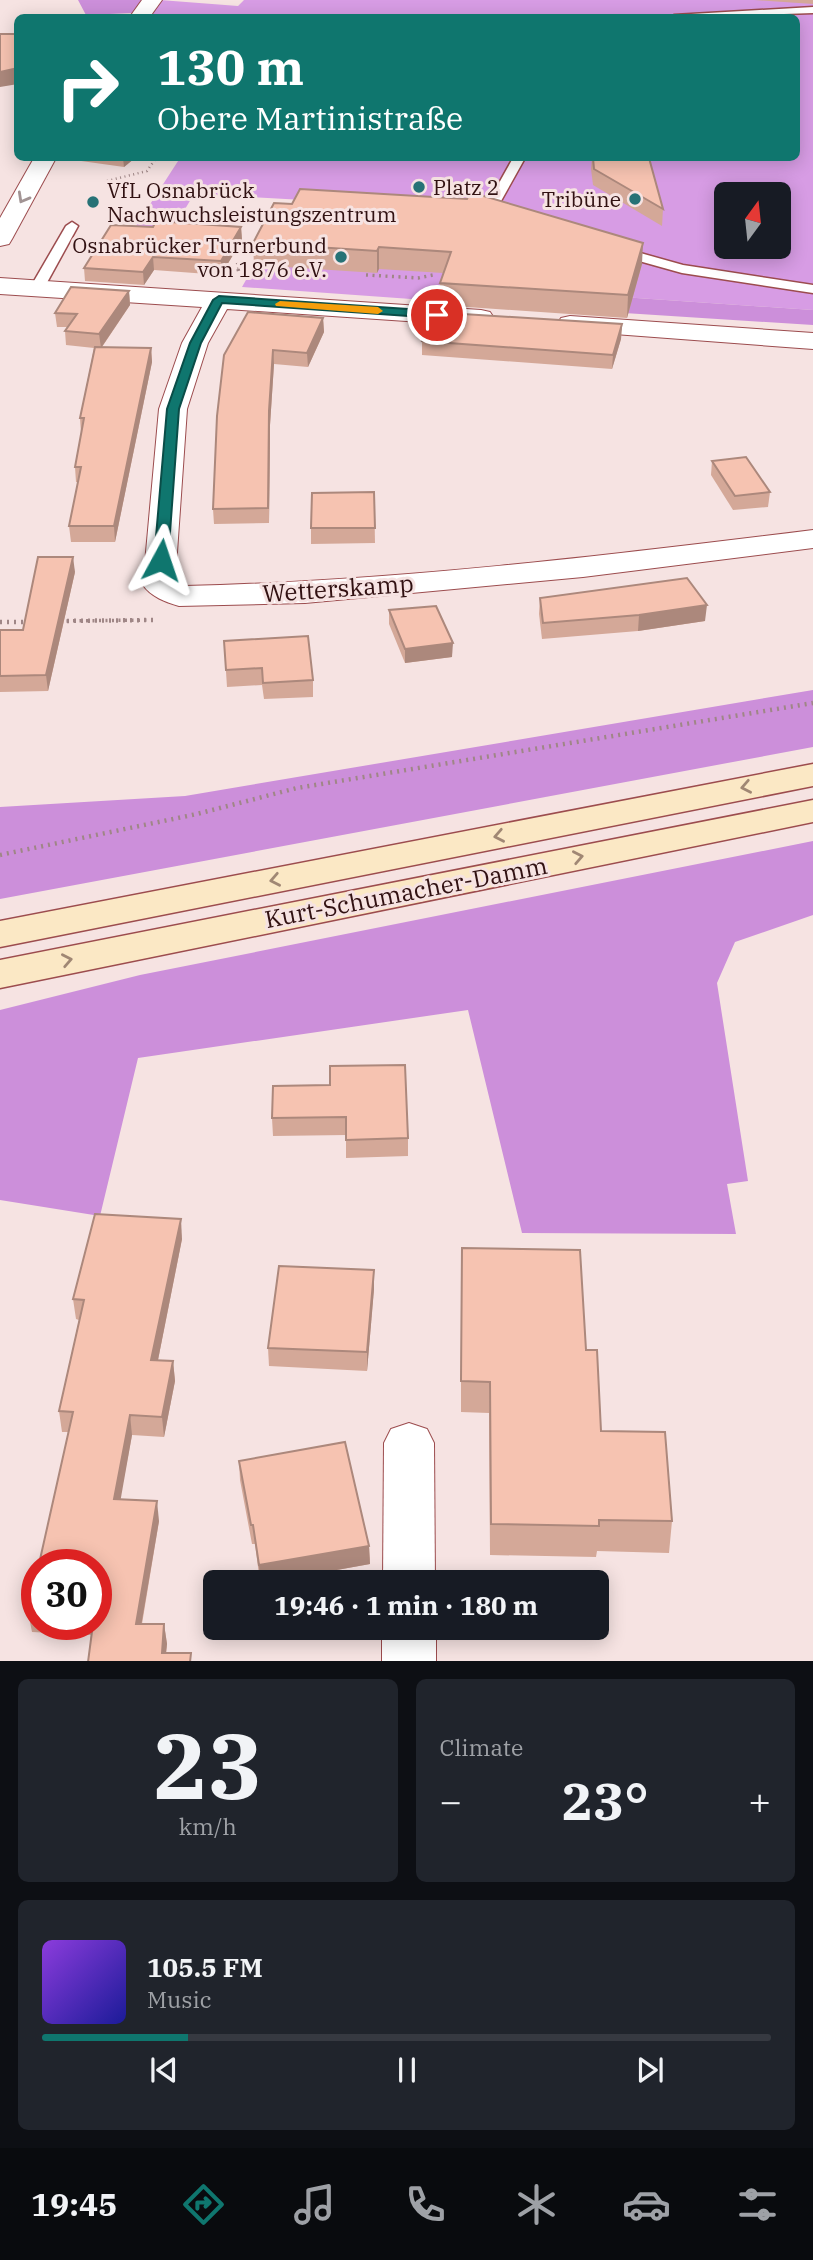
<!DOCTYPE html>
<meta charset="utf-8">
<style>
:root{--surface:#171b24;--page:#20242c;--text:#f1f3f6;--muted:#9ea1a6;--line:#363941;--accent:#0f766e}
body{margin:0;font-family:"IBM Plex Serif",serif;background:var(--page);color:var(--text);height:100vh;display:flex;flex-direction:column;font-size:26px;white-space:nowrap}
*{box-sizing:border-box;margin:0}
p{font-size:23px;color:var(--muted)}
.icon{flex:none;width:38px;height:38px;fill:none;stroke:currentColor;stroke-width:2;stroke-linecap:round;stroke-linejoin:round}
.map{position:relative;height:1661px;overflow:hidden}
.drawer{display:flex;flex-direction:column;gap:18px;padding:18px;background:#0d0f14;flex:1}
.drawer>*{flex:none}
.banner{position:absolute;left:14px;top:14px;width:786px;height:147px;border-radius:10px;box-shadow:0 4px 18px #0003;background:#0f766e;color:#fff;overflow:hidden}
.needle{width:46px;rotate:15deg}
.buttons{position:absolute;left:714px;top:182px;display:grid;gap:14px}
.buttons a{display:grid;place-items:center;width:77px;height:77px;border-radius:10px;background:var(--surface);box-shadow:0 4px 18px #0003;font-size:35px}
.speed{position:absolute;left:21px;top:1549px;display:flex;gap:14px;font-size:35px;font-weight:700;text-align:center}
.speed>*{display:grid;place-content:center;width:91px;height:91px;border-radius:50%;background:var(--surface);box-shadow:0 4px 18px #0003;line-height:1}
.speed .limit{border:10px solid #d22;background:#fff;color:#111}
.pin{position:absolute;display:grid;place-items:center;width:60px;height:60px;color:#fff;margin:-30px;border:4px solid #fff;border-radius:50%;box-shadow:0 2px 7px #0007}
.me{position:absolute;width:77px;margin:-38px;rotate:5deg;stroke-linejoin:round;filter:drop-shadow(0 0 5px #0008)}
.turn{display:flex;align-items:center;gap:24px;height:147px;padding:0 28px;font-size:32px}
.turn .icon{width:91px;height:91px;stroke-width:2.5}
.turn b{display:block;font-size:49px;line-height:60px}
.big{font-size:52px;font-weight:800;line-height:1.1}
.drawer .card{flex:1;display:flex;flex-direction:column;justify-content:center;gap:10px;min-width:0;padding:0 24px;border-radius:10px;background:var(--page)}
.drawer .dial{align-items:center;gap:0}
.dial b{font-size:91px;line-height:1}
.song{display:flex;align-items:center;gap:21px}
.cover{width:84px;height:84px;border-radius:10px;background:linear-gradient(135deg,hsl(270 70% 55%),hsl(240 70% 35%))}
.played{height:7px;border-radius:4px;background:linear-gradient(90deg,var(--accent) 20%,var(--line) 20%)}
.keys{display:flex;justify-content:space-around;direction:ltr}
.heat{display:flex;justify-content:space-between;align-items:center;font-size:38px;direction:ltr}
.drawer .tiles{flex:1;display:grid;gap:18px;grid-template-columns:1fr 1fr}
.card:last-child{grid-column:span 2}
.trip{position:absolute;left:203px;top:1570px;width:406px;height:70px;border-radius:10px;background:var(--surface);box-shadow:0 4px 18px #0003;font-weight:800;line-height:70px;text-align:center}
.tabs{display:flex;height:112px;justify-content:space-around;align-items:center;background:#090b0e;color:var(--muted)}
.tabs .icon{width:49px;height:49px}
.tabs .selected{color:var(--accent)}
.tabs b{font-size:32px;color:var(--text)}
.map>svg:first-child{display:block}
.green{fill:#d79ce4;fill-rule:evenodd}
.forest{fill:#cc8fda}
.lines{fill:none;stroke-linecap:round;stroke-linejoin:round}
.service-casing{stroke:#9c4c4e;stroke-width:3}
.minor-casing{stroke:#9c4c4e;stroke-width:2}
.secondary-casing{stroke:#9c4c4e;stroke-width:3}
.path-far2{stroke:#9f8686;stroke-width:2.5;stroke-dasharray:1 3.5;stroke-linecap:butt}
.path-far1{stroke:#9f8686;stroke-width:3.5;stroke-dasharray:2 4.5;stroke-linecap:butt}
.path{stroke:#9f8686;stroke-width:4.5;stroke-dasharray:2 5;stroke-linecap:butt}
.service{fill:#fff;fill-rule:evenodd}
.minor{fill:#fff;fill-rule:evenodd}
.secondary{fill:#fbe8c5;fill-rule:evenodd}
.wall{fill:#d4a898}
.shaded-wall{fill:#ac887c}
.building{fill:#f6c3b1;stroke:#ac887c;stroke-width:2}
.oneway{stroke:#a29494}
.oneway2{stroke:#a08774}
.route{fill:#0f766e;stroke:#0a4d48;stroke-width:2}
.slow{fill:#f59e0b}
.poi-dot{fill:#277276;stroke:#f6e3e2;stroke-width:2.5}
.labels{text-anchor:middle;dominant-baseline:central;stroke-width:6;stroke-linejoin:round;paint-order:stroke}
.far-poi-label{font-size:21px;fill:#311112;stroke:#f6e3e2;text-anchor:start}
.street-label{font-size:24px;fill:#311112;stroke:#f6e3e2}
</style>
<div class="map">
<svg width="813" height="1662" viewBox="0 0 813 1662">
<rect width="100%" height="100%" fill="#f6e3e2"/>
<path class="green" d="M 160,0 L 238,6 L 244,0 L 813,0 L 813,310 L 520,290 L 467,303 L 242,287 L 255,264 L 394,205 L 194,194 L 172,231 L 136,226 L 180,158 L 796,158 L 796,18 L 148,17 ZM 726,194 L 779,194 L 779,247 L 726,247 Z"/>
<g class="forest">
<path d="M 78,0 L 144,0 L 133,13 L 86,15 Z"/>
<path d="M 520,290 L 813,310 L 813,325 L 467,303 Z"/>
<path d="M 813,690 L 813,747 L 0,899 L 0,807 L 185,796 Z"/>
<path d="M 813,841 L 813,915 L 735,942 L 717,983 L 748,1181 L 727,1184 L 736,1234 L 522,1233 L 468,1010 L 138,1058 L 100,1216 L 0,1200 L 0,1010 L 140,975 Z"/>
</g>
<g class="lines">
<defs>
<g id="service">
<path d="M 813,7 L 813,13 L 669,18 L 674,15 Z"/>
<path d="M 513,158 L 525,158 L 501,201 L 501,209 L 512,217 L 506,221 L 491,214 L 489,201 Z"/>
<path d="M 72,222 L 78,226 L 44,288 L 37,292 L 32,291 L 30,288 L 66,226 Z"/>
<path d="M 619,247 L 683,265 L 813,285 L 813,293 L 682,273 L 614,254 L 613,251 Z"/>
</g>
<g id="minor">
<path d="M 142,0 L 162,0 L 149,18 L 129,18 Z"/>
<path d="M 34,158 L 56,158 L 12,239 L 9,244 L 0,246 L 0,218 Z"/>
<path d="M 0,278 L 481,310 L 490,312 L 494,318 L 490,324 L 481,326 L 227,309 L 208,343 L 187,409 L 175,581 L 185,586 C 395,581 604,556 813,530 L 813,548 L 583,577 L 305,603 L 179,606 C 166,602 151,597 143,585 L 159,409 L 182,343 L 202,307 L 0,294 Z"/>
<path d="M 570,316 L 813,333 L 813,349 L 561,330 L 557,324 L 561,318 Z"/>
<path d="M 409,1423 L 427,1429 L 434,1443 L 435,1582 L 383,1582 L 384,1443 L 391,1429 Z"/>
<rect x="382" y="1628" width="54" height="34"/>
</g>
<g id="secondary">
<path d="M 813,764 L 813,786 L 0,947 L 0,921 Z"/>
<path d="M 813,800 L 813,822 L 0,988 L 0,960 Z"/>
</g>
</defs>
<use href="#service" class="service-casing"/>
<use href="#minor" class="minor-casing"/>
<use href="#secondary" class="secondary-casing"/>
<g class="path-far2">
<path d="M 107,181 L 147,171 L 156,158"/>
<path d="M 237,263 L 239,271"/>
<path d="M 435,271 L 436,268"/>
</g>
<g class="path-far1">
<path d="M 238,269 L 240,276"/>
<path d="M 366,275 L 418,278 L 433,275 L 435,269"/>
<path d="M 60,621 L 153,620"/>
</g>
<g class="path">
<path d="M 60,621 L 153,620"/>
<path d="M 0,622 L 31,622"/>
<path d="M 0,855 L 197,814 L 297,788 L 813,703"/>
</g>
<use href="#service" class="service"/>
<use href="#minor" class="minor"/>
<use href="#secondary" class="secondary"/>
</g>
<g class="wall">
<path d="M 754,0 L 813,0 L 813,4 Z"/>
<path d="M 74,158 L 135,158 L 124,167 L 74,160 Z"/>
<path d="M 592,158 L 649,158 L 663,209 L 662,226 L 593,185 L 591,169 Z"/>
<path d="M 274,203 L 642,264 L 627,318 L 439,305 L 440,283 L 443,273 L 379,269 L 377,273 L 254,265 L 253,243 Z"/>
<path d="M 153,227 L 241,227 L 242,240 L 221,275 L 154,270 L 144,285 L 85,281 L 84,268 Z"/>
<path d="M 129,291 L 130,305 L 102,347 L 151,348 L 152,362 L 115,542 L 71,542 L 69,526 L 78,482 L 76,482 L 75,467 L 81,433 L 80,418 L 94,348 L 66,345 L 65,331 L 67,327 L 57,327 L 55,313 Z"/>
<path d="M 323,318 L 324,332 L 308,367 L 274,364 L 270,425 L 269,523 L 214,524 L 213,509 L 224,355 Z"/>
<path d="M 622,324 L 621,339 L 612,369 L 422,355 L 422,341 Z"/>
<path d="M 712,461 L 770,492 L 768,507 L 733,510 L 711,475 Z"/>
<path d="M 374,492 L 375,543 L 311,544 L 311,528 Z"/>
<path d="M 75,572 L 48,691 L 0,692 L 0,630 L 23,630 Z"/>
<path d="M 540,598 L 705,621 L 638,631 L 542,639 L 539,614 Z"/>
<path d="M 389,610 L 452,657 L 405,663 L 389,624 Z"/>
<path d="M 224,641 L 313,680 L 313,697 L 264,699 L 262,685 L 227,687 Z"/>
<path d="M 273,1086 L 408,1138 L 408,1156 L 346,1158 L 346,1135 L 273,1136 L 272,1118 Z"/>
<path d="M 182,1239 L 158,1360 L 173,1361 L 175,1381 L 164,1437 L 132,1435 L 120,1499 L 159,1521 L 142,1624 L 164,1624 L 167,1644 L 166,1653 L 191,1653 L 191,1662 L 88,1662 L 91,1635 L 32,1632 L 28,1612 L 37,1574 L 37,1624 L 96,1624 L 68,1432 L 62,1432 L 59,1411 L 79,1320 L 76,1319 L 73,1299 Z"/>
<path d="M 461,1279 L 586,1350 L 601,1431 L 672,1521 L 669,1553 L 597,1551 L 596,1557 L 490,1555 L 489,1413 L 461,1412 Z"/>
<path d="M 374,1289 L 367,1371 L 269,1366 L 268,1348 Z"/>
<path d="M 239,1461 L 369,1546 L 370,1564 L 270,1582 L 260,1582 L 255,1544 L 252,1544 L 240,1480 Z"/>
</g>
<g class="shaded-wall">
<path d="M 18,68 L 18,84 L 0,87 L 0,72 Z"/>
<path d="M 123,158 L 135,158 L 124,167 Z"/>
<path d="M 241,227 L 242,240 L 221,275 L 221,261 Z"/>
<path d="M 643,243 L 642,264 L 627,318 L 628,295 Z"/>
<path d="M 379,247 L 379,269 L 377,273 L 377,251 Z"/>
<path d="M 153,257 L 154,270 L 144,285 L 143,272 Z"/>
<path d="M 129,291 L 130,305 L 101,348 L 99,334 Z"/>
<path d="M 323,318 L 324,332 L 308,367 L 307,353 Z"/>
<path d="M 622,324 L 621,339 L 612,369 L 613,355 Z"/>
<path d="M 151,348 L 152,362 L 115,542 L 114,526 Z"/>
<path d="M 273,350 L 274,364 L 270,425 L 269,523 L 269,411 Z"/>
<path d="M 73,557 L 75,572 L 48,691 L 46,675 Z"/>
<path d="M 707,605 L 705,621 L 638,631 L 639,615 Z"/>
<path d="M 453,643 L 452,657 L 405,663 L 405,649 Z"/>
<path d="M 181,1219 L 182,1239 L 154,1380 L 151,1360 Z"/>
<path d="M 374,1270 L 374,1289 L 367,1371 L 367,1352 Z"/>
<path d="M 173,1361 L 175,1381 L 164,1437 L 162,1417 Z"/>
<path d="M 130,1415 L 132,1435 L 117,1520 L 114,1499 Z"/>
<path d="M 157,1501 L 159,1521 L 138,1644 L 136,1624 Z"/>
<path d="M 369,1546 L 370,1564 L 270,1582 L 260,1582 L 259,1565 Z"/>
<path d="M 164,1624 L 167,1644 L 165,1662 L 162,1653 Z"/>
</g>
<g class="building">
<path d="M 0,34 L 18,34 L 18,68 L 0,72 Z"/>
<path d="M 593,158 L 649,158 L 663,209 L 594,169 Z"/>
<path d="M 300,189 L 467,199 L 470,192 L 643,243 L 628,295 L 440,283 L 451,252 L 379,247 L 377,251 L 253,243 L 274,203 L 292,204 Z"/>
<path d="M 156,221 L 241,227 L 221,261 L 153,257 L 143,272 L 84,268 L 111,225 L 153,227 Z"/>
<path d="M 71,287 L 129,291 L 99,334 L 65,331 L 77,314 L 55,313 Z"/>
<path d="M 248,312 L 323,318 L 307,353 L 273,350 L 269,411 L 268,508 L 213,509 L 217,416 L 224,355 Z"/>
<path d="M 432,312 L 622,324 L 613,355 L 422,341 Z"/>
<path d="M 95,347 L 151,348 L 114,526 L 69,526 L 81,467 L 75,467 L 84,418 L 80,418 Z"/>
<path d="M 746,457 L 770,492 L 735,496 L 712,461 Z"/>
<path d="M 374,492 L 375,528 L 311,528 L 312,493 Z"/>
<path d="M 38,557 L 73,557 L 46,675 L 0,676 L 0,630 L 23,630 Z"/>
<path d="M 687,578 L 707,605 L 639,615 L 543,623 L 540,598 Z"/>
<path d="M 436,606 L 453,643 L 405,649 L 389,610 Z"/>
<path d="M 308,636 L 313,680 L 263,683 L 262,668 L 226,670 L 224,641 Z"/>
<path d="M 405,1065 L 408,1138 L 346,1140 L 346,1117 L 272,1118 L 273,1086 L 330,1085 L 330,1066 Z"/>
<path d="M 95,1214 L 181,1219 L 151,1360 L 173,1361 L 162,1417 L 130,1415 L 114,1499 L 157,1501 L 136,1624 L 164,1624 L 162,1653 L 191,1653 L 190,1662 L 88,1662 L 93,1624 L 96,1624 L 96,1564 L 39,1564 L 73,1412 L 59,1411 L 84,1300 L 73,1299 Z"/>
<path d="M 462,1248 L 580,1250 L 586,1350 L 597,1350 L 601,1431 L 665,1432 L 672,1521 L 599,1520 L 599,1526 L 491,1524 L 490,1382 L 461,1381 Z"/>
<path d="M 279,1266 L 374,1270 L 367,1352 L 268,1348 Z"/>
<path d="M 345,1442 L 369,1546 L 259,1565 L 253,1525 L 251,1525 L 239,1461 Z"/>
<path d="M 37,1574 L 37,1612 L 28,1612 Z"/>
</g>
<defs><path id="oneway-chevron" d="M-2-3.5L2.5 0L-2 3.5" fill="none" stroke-width="1.6" stroke-linecap="round" stroke-linejoin="round" transform="scale(1.75)"/></defs>
<use class="oneway" href="#oneway-chevron" transform="translate(23 198) rotate(119)"/>
<g class="oneway2">
<use href="#oneway-chevron" transform="translate(746 787) rotate(169)"/>
<use href="#oneway-chevron" transform="translate(499 836) rotate(169)"/>
<use href="#oneway-chevron" transform="translate(578 857) rotate(-11)"/>
<use href="#oneway-chevron" transform="translate(275 880) rotate(169)"/>
<use href="#oneway-chevron" transform="translate(67 960) rotate(-11)"/>
</g>
<path class="route" d="M 219,296 L 437,311 L 442,315 L 437,318 L 222,303 L 201,343 L 179,409 L 168,560 L 161,564 L 154,560 L 167,409 L 190,343 L 213,300 Z"/>
<path class="slow" d="M 280,301 L 378,307 L 383,311 L 378,314 L 276,306 L 275,304 Z"/>
<g class="poi-dot">
<circle cx="419" cy="187" r="7"/>
<circle cx="635" cy="199" r="7"/>
<circle cx="93" cy="202" r="7"/>
<circle cx="341" cy="257" r="7"/>
</g>
<g class="labels">
<g class="far-poi-label">
<text x="433" y="187">Platz 2</text>
<text x="107" y="190">VfL Osnabrück<tspan x="107" dy="24">Nachwuchsleistungszentrum</tspan></text>
<text x="621" y="199" text-anchor="end">Tribüne</text>
<text x="327" y="245" text-anchor="end">Osnabrücker Turnerbund<tspan x="327" dy="24">von 1876 e.V.</tspan></text>
</g>
<g class="street-label">
<text transform="translate(338 588) rotate(-4)">Wetterskamp</text>
<text transform="translate(406 892) rotate(-11)">Kurt-Schumacher-Damm</text>
</g>
</g>
</svg>
<div class="buttons">
<a><svg class="needle" viewBox="-14 -14 28 28"><path d="M0-13l5 13h-10z" fill="#e53935"/><path d="M0 13l5-13h-10z" fill="#9ea1a6"/></svg></a>
</div>
<div class="speed"><div class="limit">30</div></div>
<div class="pin" style="left:437px;top:315px;background:#d93025"><svg class="icon" aria-label="arrive" viewBox="0 0 24 24"><path d="M6 21V4h12l-3 4 3 4H6"/></svg></div>
<svg class="me" style="left:161px;top:560px" viewBox="-20 -20 40 40"><path d="M0-17L14 15 0 8-14 15z" fill="#0f766e" stroke="#fff" stroke-width="4"/></svg>
<div class="trip">19:46 · 1 min · 180 m</div>
<div class="banner">
<div class="turn"><svg class="icon" aria-label="right" viewBox="0 0 24 24"><path d="M7 20v-9h11M14 6l5 5-5 5"/></svg><div><b>130 m</b>Obere Martinistraße</div></div>
</div>
</div>
<section class="drawer">
<div class="tiles">
<div class="card dial"><b>23</b><p>km/h</p></div>
<div class="card"><p>Climate</p>
<div class="heat"><a>−</a><b class="big">23°</b><a>+</a></div>
</div>
<div class="card">
<div class="song"><i class="cover"></i><div><b>105.5 FM</b><p>Music</p></div></div>
<div class="played"></div>
<div class="keys"><svg class="icon" aria-label="previous" viewBox="0 0 24 24"><path d="M18 5L8 12l10 7zM5 5v14"/></svg><svg class="icon" aria-label="pause" viewBox="0 0 24 24"><path d="M8 5v14M16 5v14"/></svg><svg class="icon" aria-label="next" viewBox="0 0 24 24"><path d="M6 5l10 7-10 7zM19 5v14"/></svg></div>
</div>
</div>
</section>
<nav class="tabs">
<b>19:45</b>
<svg class="icon selected" aria-label="directions" viewBox="0 0 24 24"><path d="M12 3l9 9-9 9-9-9zM9 14v-3h6M13 9l2 2-2 2"/></svg>
<svg class="icon" aria-label="music" viewBox="0 0 24 24"><path d="M9 18V5l10-2v13"/><circle cx="6" cy="18" r="3"/><circle cx="16" cy="16" r="3"/></svg>
<svg class="icon" aria-label="phone" viewBox="0 0 24 24"><path d="M5 4h4l2 5-3 2q2 4 5 5l2-3 5 2v4C11 20 4 13 5 4z"/></svg>
<svg class="icon" aria-label="climate" viewBox="0 0 24 24"><path d="M12 3v18M4 7l16 10M4 17L20 7"/></svg>
<svg class="icon" aria-label="car" viewBox="0 0 24 24"><path d="M5 17H2v-5l4-1 3-4h7l3 4 3 1v5h-3M9 17h6M6 11h13"/><circle cx="7" cy="17" r="2"/><circle cx="17" cy="17" r="2"/></svg>
<svg class="icon" aria-label="filters" viewBox="0 0 24 24"><path d="M4 7h16M4 17h16"/><circle cx="9" cy="7" r="2"/><circle cx="15" cy="17" r="2"/></svg>
</nav>
